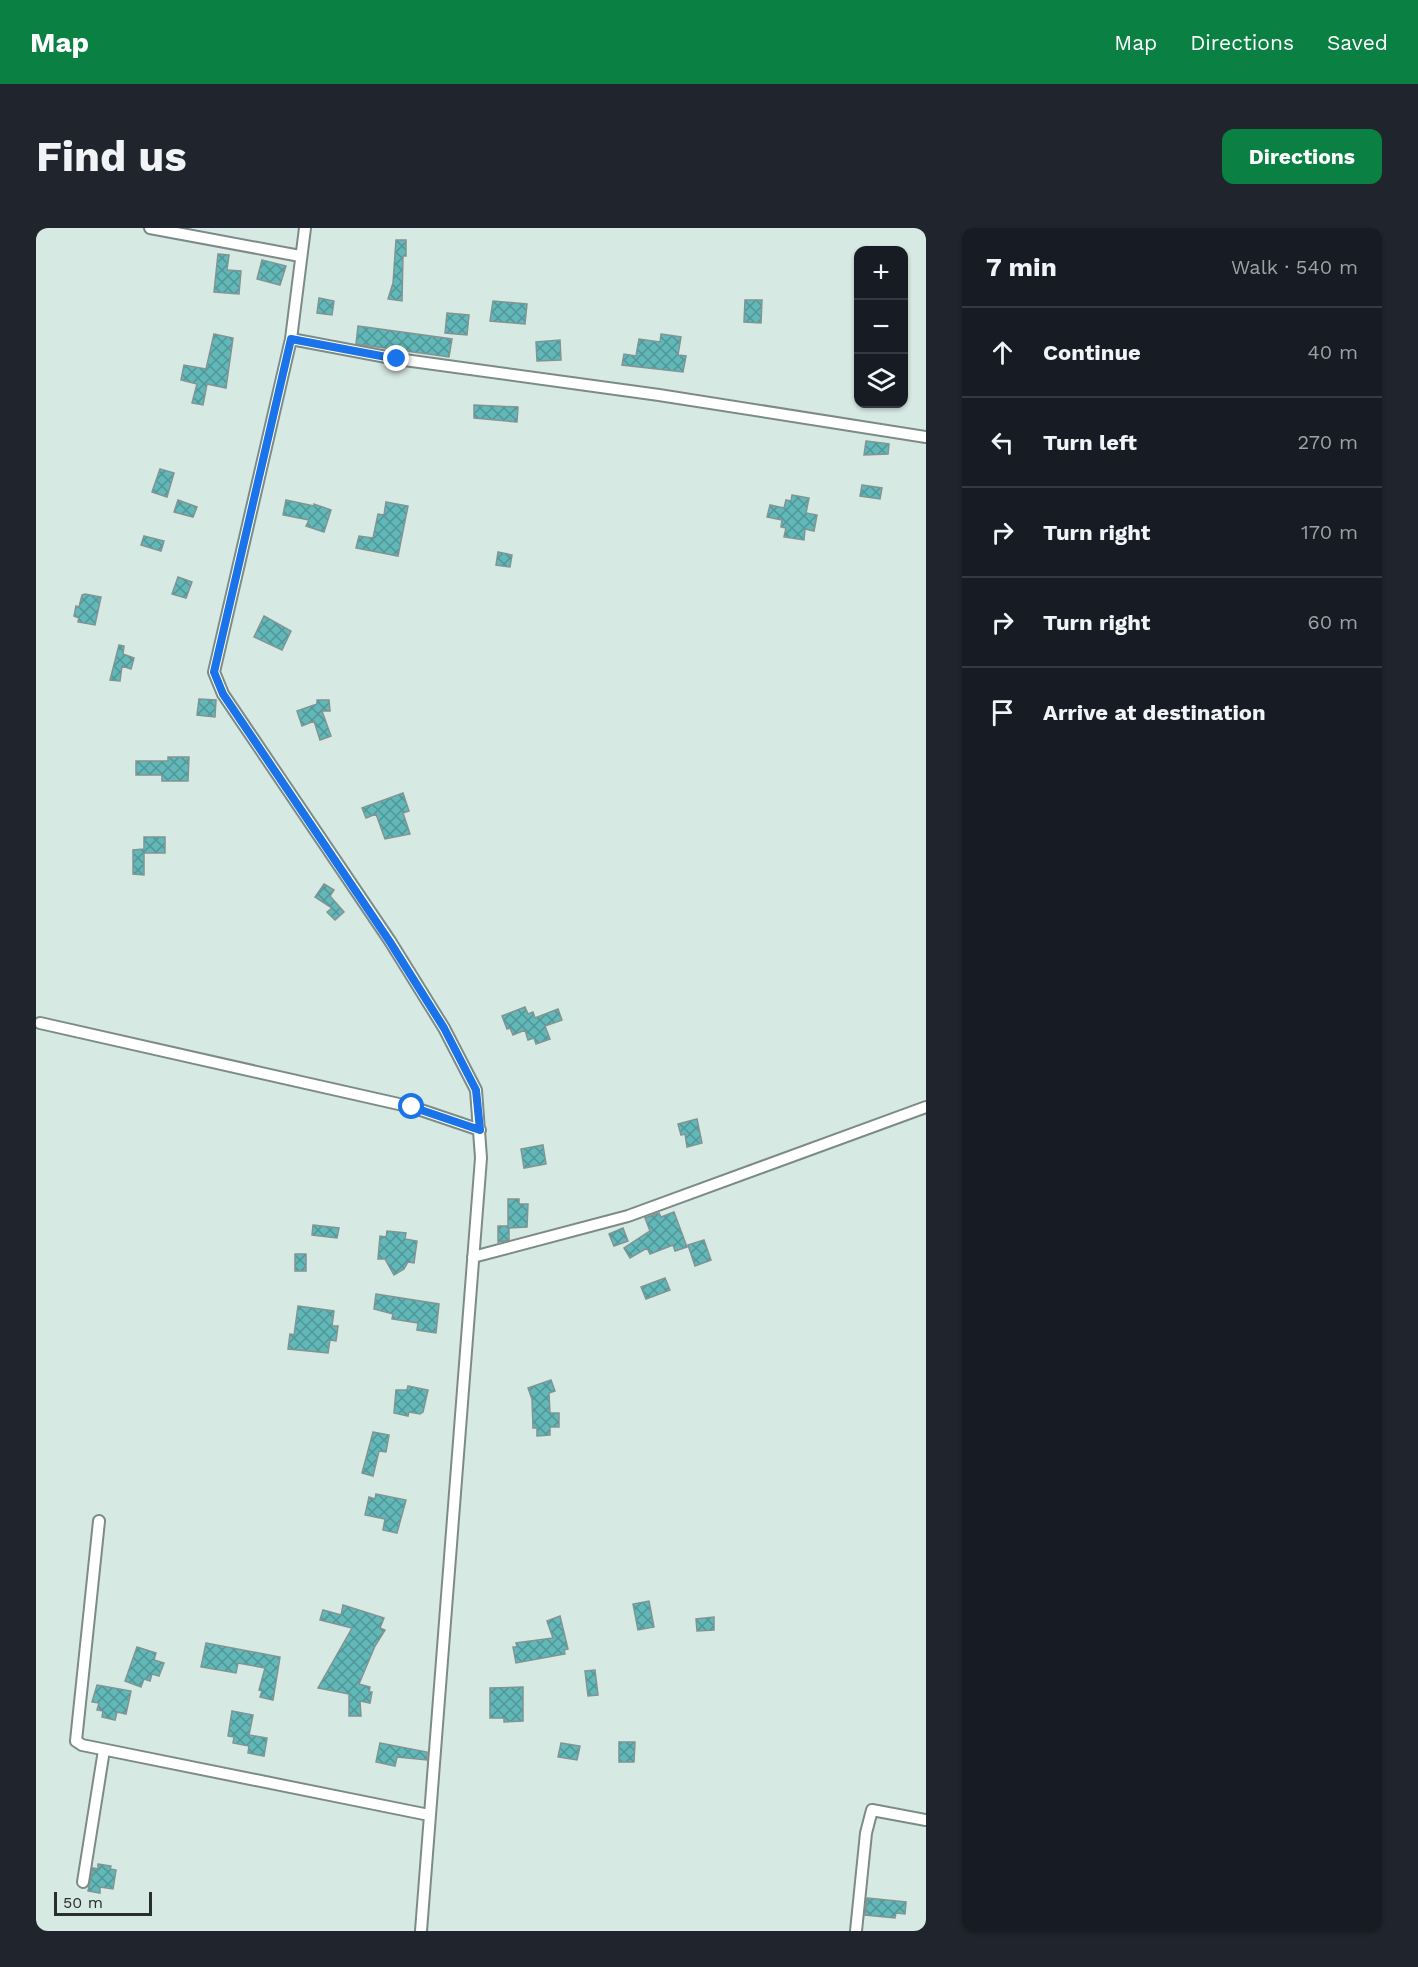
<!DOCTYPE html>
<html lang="en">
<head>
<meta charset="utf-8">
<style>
  :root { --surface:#171b24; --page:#20242c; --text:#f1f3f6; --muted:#9ea1a6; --line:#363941; --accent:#0b8043 }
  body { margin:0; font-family:"Work Sans",sans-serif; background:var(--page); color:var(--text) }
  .controls { position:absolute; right:18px; top:18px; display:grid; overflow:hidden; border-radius:12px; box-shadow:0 2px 4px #0004 }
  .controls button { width:54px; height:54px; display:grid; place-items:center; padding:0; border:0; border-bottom:2px solid var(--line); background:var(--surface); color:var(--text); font:30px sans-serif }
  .scale { position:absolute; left:18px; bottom:15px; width:98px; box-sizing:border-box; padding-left:6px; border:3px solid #282f2d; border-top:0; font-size:16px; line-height:21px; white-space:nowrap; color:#282f2d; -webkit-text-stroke:4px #d7e9e3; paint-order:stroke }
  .stop { position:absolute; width:18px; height:18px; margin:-14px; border:4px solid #1a73e8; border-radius:50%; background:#fff }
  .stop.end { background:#1a73e8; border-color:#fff; box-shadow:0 2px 6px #0008 }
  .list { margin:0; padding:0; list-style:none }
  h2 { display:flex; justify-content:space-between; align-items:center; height:78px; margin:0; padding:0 24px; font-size:26px }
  h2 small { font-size:20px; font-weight:400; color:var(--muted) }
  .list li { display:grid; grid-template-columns:39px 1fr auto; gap:18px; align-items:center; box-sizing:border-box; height:90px; padding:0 24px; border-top:2px solid var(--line) }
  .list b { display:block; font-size:22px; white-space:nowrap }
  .list em { font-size:20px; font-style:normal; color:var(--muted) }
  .icon { flex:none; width:33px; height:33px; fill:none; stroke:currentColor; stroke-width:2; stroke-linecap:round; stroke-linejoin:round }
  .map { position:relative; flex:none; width:890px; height:1703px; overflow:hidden; border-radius:12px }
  header { display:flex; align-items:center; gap:36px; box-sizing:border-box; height:84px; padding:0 30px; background:var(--accent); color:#fff }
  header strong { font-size:28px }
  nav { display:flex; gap:33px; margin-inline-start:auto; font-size:21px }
  .intro { display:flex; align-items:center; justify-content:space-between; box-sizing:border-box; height:144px; padding:0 36px }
  h1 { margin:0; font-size:42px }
  .button { padding:15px 27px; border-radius:12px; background:var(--accent); color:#fff; font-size:21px; font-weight:700 }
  main { display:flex; gap:36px; padding:0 36px }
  aside { flex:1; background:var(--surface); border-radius:12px; box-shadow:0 2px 4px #0004 }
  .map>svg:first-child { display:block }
  .building { fill:url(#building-cross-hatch); stroke:#829393; stroke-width:1.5 }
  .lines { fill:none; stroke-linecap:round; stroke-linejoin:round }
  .minor-casing { stroke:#7c8b87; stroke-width:14 }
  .minor { stroke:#fff; stroke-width:10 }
  .route { stroke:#1a73e8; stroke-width:8 }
</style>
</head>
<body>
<header>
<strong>Map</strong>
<nav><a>Map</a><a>Directions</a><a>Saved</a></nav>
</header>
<div class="intro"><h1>Find us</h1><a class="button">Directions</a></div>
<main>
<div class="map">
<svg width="890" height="1703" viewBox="0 0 890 1703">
  <defs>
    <pattern id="building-cross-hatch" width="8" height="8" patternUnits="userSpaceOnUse" patternTransform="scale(1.5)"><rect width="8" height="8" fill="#62b8b9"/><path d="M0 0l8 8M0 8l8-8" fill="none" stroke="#519697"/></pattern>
  </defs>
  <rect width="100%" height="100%" fill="#d7e9e3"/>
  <!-- building -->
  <path class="building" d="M360,12H370V28H367L366,73L352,71L357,55Z
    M182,26L193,27L191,42L205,43L203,66L178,64Z
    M226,32L250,38L244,57L221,51Z
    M283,70L298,73L296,87L281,85Z
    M709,72H726L725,95L708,94Z
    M457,73L491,76L489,96L454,93Z
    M411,85L433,87L431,107L409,105Z
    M322,98L416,111L413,129L320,116Z
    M178,106L197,110L190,160L171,156L167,177L156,175L161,156L145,152L148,137L170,141Z
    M625,106L645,109L642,127L650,128L647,144L586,137L588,126L600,128L603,111L624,114Z
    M524,112L525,132L501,133L500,114Z
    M438,177L482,179L481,194L438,190Z
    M830,213L853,216L852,226L828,227Z
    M124,241L138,245L131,269L116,264Z
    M826,257L846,260L844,271L824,268Z
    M756,267L773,270L770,285L781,287L778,303L769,301L768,312L748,309L750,300L745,299L746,292L731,289L734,277L748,280L750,272L755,273Z
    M142,272L161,279L157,289L138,284Z
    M250,272L278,278V276L295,282L288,304L270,298L273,292L247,287Z
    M350,274L372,278L362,328L320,320L323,308L337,310L342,286L348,287Z
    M108,308L128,313L125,323L105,317Z
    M462,324L476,327L474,339L460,337Z
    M142,349L156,354L150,370L136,366Z
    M49,366L65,369L59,397L42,394L43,390L38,388L40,378L43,379L46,367Z
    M228,388L255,403L246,422L218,409Z
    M83,417L88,418L87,426L98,430L95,441L86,438L84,453L74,452Z
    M163,471L180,472L179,489L161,487Z
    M281,472H293L294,483H286L295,508L284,512L278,493L266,498L261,483L281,476Z
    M132,529H153L152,553H126V547H100V533H132Z
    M367,565L373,583L367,585L374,606L349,611L340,586L330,590L326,580Z
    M108,609H129V625H108V647L97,646V622L108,621Z
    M288,656L298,662L294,668L308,684L299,692L291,684L296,680L279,669Z
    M489,779L492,786L497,784L499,790L522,781L526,792L509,798L514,811L500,816L498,810L492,812L489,802L477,807L474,800L471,801L466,788Z
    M661,891L666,915L651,919L649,906L645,907L642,896Z
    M507,917L510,936L488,940L485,921Z
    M472,971H483V976H492L491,999L473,1000V1012L462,1014V998H472Z
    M638,984L651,1019L639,1023L637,1017L614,1026L611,1020L594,1030L588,1020L614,1003L609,990L623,985L625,989Z
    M277,997L303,1000L301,1010L276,1007Z
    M587,1000L592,1013L578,1018L573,1006Z
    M351,1003L370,1005L369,1011L381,1013L378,1035L372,1034L368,1041L358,1047L349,1031H342L344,1008L350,1009Z
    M668,1012L675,1032L659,1038L652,1017Z
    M259,1026H270V1043H259Z
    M629,1050L634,1062L610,1071L605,1059Z
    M340,1066L403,1076L400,1105L381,1102L382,1095L356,1091L357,1086L338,1081Z
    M262,1078L298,1083L296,1098H302L300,1113L294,1112L292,1125L252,1121L254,1106L258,1107Z
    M515,1152L519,1163L513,1165L514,1185H523V1199H514V1207L501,1208V1200H497L496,1171L492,1160Z
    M372,1158L392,1162L387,1184L384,1186L373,1184L372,1188L358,1185L360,1162H371Z
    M337,1204L353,1207L350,1224L343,1223L337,1248L326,1245Z
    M340,1266L370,1272L361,1305L347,1302L349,1291L329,1287L333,1269L339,1271Z
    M613,1373L618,1399L602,1402L597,1376Z
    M307,1377L348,1390L344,1400L349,1402L339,1418L323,1456L334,1459L333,1464H336L334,1475L324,1473L325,1488H313V1466L282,1460L316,1400L284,1392L287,1382L305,1387Z
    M524,1388L532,1421L528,1422L529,1426L480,1435L477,1419H481L480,1415L517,1410L511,1393Z
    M678,1389V1402L661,1403L660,1391Z
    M170,1415L244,1429L237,1472L224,1469L226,1463L223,1462L229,1440L202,1435L200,1445L165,1439Z
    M101,1419L120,1425L118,1432L128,1435L123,1448L116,1446L114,1453L108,1451L105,1459L89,1453Z
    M559,1442L562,1467L552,1468L549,1443Z
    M61,1457L95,1463L90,1486L81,1484L79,1492L66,1489L67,1483L61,1482L63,1475L56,1474Z
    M487,1459V1493L468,1494V1490H454V1460Z
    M196,1483L217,1487L213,1507L231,1510L228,1528L212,1525L213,1518L197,1515L198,1509L192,1508Z
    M583,1514H599L598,1534H583Z
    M344,1515L391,1524V1532L361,1529L359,1538L340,1534Z
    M525,1515L544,1518L541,1532L522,1529Z
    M62,1636L75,1638L74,1641L80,1642L77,1661L64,1659V1665L52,1663L57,1640L62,1641Z
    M831,1670L870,1674L869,1686L860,1685L859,1690L829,1687Z"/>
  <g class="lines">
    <defs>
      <path id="minor" d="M114,0L264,28
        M269,0L255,111L178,444L187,466L354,713L408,800L440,862L445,930L385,1703
        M255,111L361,131L623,167L890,209
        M4,795L376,879L444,902
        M437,1029L592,988L890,879
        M63,1293L40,1513L46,1517L393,1587
        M47,1654L68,1522
        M820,1703L830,1605L836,1582L890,1592"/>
    </defs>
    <!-- minor casing -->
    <use href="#minor" class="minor-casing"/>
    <!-- minor -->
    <use href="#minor" class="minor"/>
  </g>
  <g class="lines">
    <!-- route -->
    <path class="route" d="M361,131L255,111L178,444L187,466L354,714L408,800L440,862L444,902L376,879"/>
  </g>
</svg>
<div class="controls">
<button>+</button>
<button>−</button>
<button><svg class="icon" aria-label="layers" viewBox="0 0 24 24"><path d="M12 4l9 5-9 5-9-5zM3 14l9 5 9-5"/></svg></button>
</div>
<div class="scale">50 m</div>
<div class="stop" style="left:376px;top:879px"></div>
<div class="stop end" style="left:361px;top:131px"></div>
</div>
<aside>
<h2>7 min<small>Walk · 540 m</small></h2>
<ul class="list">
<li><svg class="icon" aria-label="ahead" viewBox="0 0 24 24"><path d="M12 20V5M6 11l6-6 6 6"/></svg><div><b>Continue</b></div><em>40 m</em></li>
<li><svg class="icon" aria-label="left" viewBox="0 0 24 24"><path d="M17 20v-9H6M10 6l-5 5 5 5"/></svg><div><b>Turn left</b></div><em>270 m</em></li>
<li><svg class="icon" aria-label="right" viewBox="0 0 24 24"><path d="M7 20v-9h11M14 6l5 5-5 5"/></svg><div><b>Turn right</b></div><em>170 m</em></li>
<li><svg class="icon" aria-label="right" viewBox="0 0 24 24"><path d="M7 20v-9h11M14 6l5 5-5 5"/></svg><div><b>Turn right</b></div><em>60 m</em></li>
<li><svg class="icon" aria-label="arrive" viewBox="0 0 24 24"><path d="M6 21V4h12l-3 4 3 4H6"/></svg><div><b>Arrive at destination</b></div></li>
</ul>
</aside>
</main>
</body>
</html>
